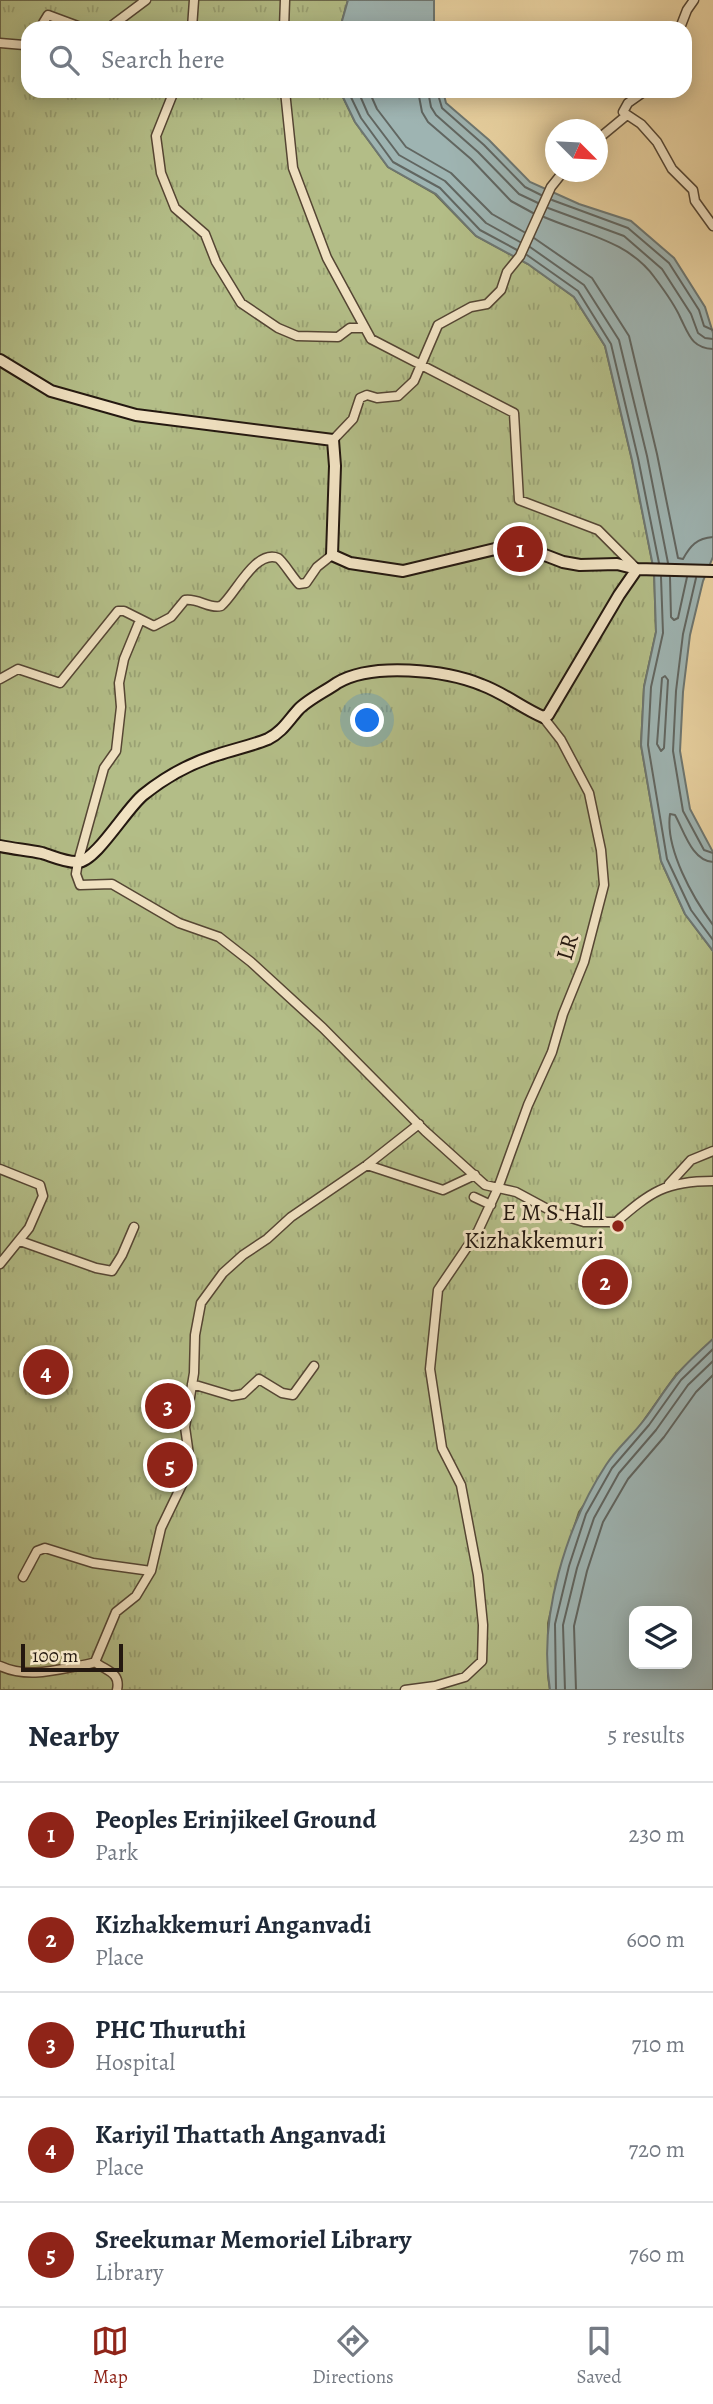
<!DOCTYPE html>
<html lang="en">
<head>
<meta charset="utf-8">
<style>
  :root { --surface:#fff; --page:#f2f2f3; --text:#1f2937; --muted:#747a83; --line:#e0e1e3; --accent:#8f2418 }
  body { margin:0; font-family:Alegreya,serif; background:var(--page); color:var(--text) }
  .controls { position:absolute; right:21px; bottom:21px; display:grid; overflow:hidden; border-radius:14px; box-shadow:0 4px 18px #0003 }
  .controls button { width:63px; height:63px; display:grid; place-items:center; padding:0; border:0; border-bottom:2px solid var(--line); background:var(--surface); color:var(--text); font:35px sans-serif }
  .compass { position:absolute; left:545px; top:119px; width:63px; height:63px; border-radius:50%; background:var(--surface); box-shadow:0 4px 18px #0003; rotate:114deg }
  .scale { position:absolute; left:21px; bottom:18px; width:102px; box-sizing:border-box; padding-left:7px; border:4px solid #241810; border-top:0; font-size:19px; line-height:24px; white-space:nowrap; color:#241810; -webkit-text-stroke:5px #f1e2c2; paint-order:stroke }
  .you { position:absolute; left:368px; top:721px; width:24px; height:24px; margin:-18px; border:5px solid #fff; border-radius:50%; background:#1a73e8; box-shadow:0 0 0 10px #1a73e833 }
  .badge { display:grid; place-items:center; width:46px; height:46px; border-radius:50%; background:var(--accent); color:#fff; font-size:23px; font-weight:700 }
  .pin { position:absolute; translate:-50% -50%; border:4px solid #fff; box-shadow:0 2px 7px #0006 }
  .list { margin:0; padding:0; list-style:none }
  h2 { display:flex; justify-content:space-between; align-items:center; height:91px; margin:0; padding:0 28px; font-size:30px }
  h2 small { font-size:23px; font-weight:400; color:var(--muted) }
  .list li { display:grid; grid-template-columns:46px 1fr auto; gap:21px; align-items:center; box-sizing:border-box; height:105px; padding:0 28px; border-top:2px solid var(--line) }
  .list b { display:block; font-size:26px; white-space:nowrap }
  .list p { margin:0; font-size:23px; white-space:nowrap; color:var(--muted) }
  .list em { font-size:23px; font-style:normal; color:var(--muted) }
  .icon { flex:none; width:38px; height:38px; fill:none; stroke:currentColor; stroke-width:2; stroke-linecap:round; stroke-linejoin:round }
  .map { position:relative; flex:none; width:713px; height:1690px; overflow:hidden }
  .search { position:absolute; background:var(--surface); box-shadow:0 4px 18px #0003; left:21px; right:21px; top:21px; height:77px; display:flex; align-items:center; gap:18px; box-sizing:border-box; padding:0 24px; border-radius:21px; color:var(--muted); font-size:26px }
  .sheet { height:616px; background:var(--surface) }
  nav { display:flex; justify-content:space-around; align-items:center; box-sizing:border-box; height:98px; border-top:2px solid var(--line); background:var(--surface); font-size:19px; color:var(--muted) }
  nav a { display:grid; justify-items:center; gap:4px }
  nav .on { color:var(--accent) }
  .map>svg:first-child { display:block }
  .grass { fill:url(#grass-tufts); stroke:#6c6a4c; stroke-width:2 }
  .water { fill:#9eb4b2; stroke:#6d7671; stroke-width:2; fill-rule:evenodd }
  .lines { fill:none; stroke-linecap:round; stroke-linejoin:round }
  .shore { stroke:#616661; stroke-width:2 }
  .street-casing { stroke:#554634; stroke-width:11 }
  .secondary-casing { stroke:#241810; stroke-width:14 }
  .street { stroke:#f1e2c2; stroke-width:8 }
  .secondary { stroke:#f1e2c2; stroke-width:10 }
  .poi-dot { fill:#8f2418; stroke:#f1e2c2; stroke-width:2.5 }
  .labels { text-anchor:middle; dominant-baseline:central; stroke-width:6; stroke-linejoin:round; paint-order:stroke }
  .street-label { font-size:24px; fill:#241810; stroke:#f1e2c2 }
  .poi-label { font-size:24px; fill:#241810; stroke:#f1e2c2; text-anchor:end }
</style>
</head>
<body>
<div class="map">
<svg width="713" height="1690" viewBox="0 0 713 1690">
  <defs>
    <pattern id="grass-tufts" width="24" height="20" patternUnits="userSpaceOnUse" patternTransform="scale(1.75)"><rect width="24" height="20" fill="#b3bd87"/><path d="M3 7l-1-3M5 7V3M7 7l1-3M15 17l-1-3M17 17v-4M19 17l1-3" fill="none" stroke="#9aa274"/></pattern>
  </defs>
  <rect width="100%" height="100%" fill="#e9d2a1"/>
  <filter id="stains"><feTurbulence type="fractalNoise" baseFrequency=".00286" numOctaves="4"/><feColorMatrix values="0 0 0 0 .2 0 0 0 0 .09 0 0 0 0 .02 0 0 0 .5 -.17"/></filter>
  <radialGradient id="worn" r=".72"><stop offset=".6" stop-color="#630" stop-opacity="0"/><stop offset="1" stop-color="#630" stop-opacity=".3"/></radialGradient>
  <!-- grass -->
  <path class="grass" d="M0,0H348L340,28H28V91H340L355,122L388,167L435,194L476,236L528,264L574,297L605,346L632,460L654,571L656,632L644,687L641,745L661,861L685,914L713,951V1339L676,1375L579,1512L562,1564L548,1623V1676L550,1690H0Z"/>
  <!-- water -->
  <path class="water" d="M348,0H434V28H340Z
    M340,91H443L446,103L489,140L530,182L579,204L631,221L674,258L705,307L713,333V557L703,581L690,635L683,692L680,751L690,809L713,852V951L685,914L661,861L641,745L644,687L656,632L654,571L632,460L605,346L574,297L528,264L476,236L436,194L388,167L355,122Z
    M713,1339V1690H550C538,1618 566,1526 606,1465C616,1449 632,1436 644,1420C655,1406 664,1390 675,1377C686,1363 700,1351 713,1339ZM634,1611H687V1664H634Z"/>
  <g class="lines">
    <!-- shore -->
    <path class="shore" d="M348,91L361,118L393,162L440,188L480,230L517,250
      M358,91L368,114L399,155L445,181L486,223L520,242
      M369,91L377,109L406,147L451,173L492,214L524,232
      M418,91L422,112L428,122L471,159L511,201L533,213
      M428,91L431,107L436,115L478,152L519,194L538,203
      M437,91L442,108L484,145L525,187L541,195
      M552,200L628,228L669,263L699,310L704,326L713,330
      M548,208L624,236L662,269L691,314L698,333L705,338L713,339
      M544,217C583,234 629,241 655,278C664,290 675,305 681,319C689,335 692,348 713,349
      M534,238L592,278L629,336L657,454L678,558L683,559C690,546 697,538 713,537
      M530,247L584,285L619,340L647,456L668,563
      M527,255L578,291L611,344L638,458L659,563
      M661,577L663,633L651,687L648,745L667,859L691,910L713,940
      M670,577L671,617L674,620L678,618L687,577
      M696,578L683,634L676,691L673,751L683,811L704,850L713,853
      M665,676L668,680L664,748L661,751L657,744L662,678Z
      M713,862C692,861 684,831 675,815L670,814C665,849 693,898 713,925
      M556,1690L555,1624L569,1566L586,1514L612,1468L649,1425L681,1380L713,1349
      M565,1690L563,1625L577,1568L594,1518L619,1473L656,1430L688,1385L713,1361
      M576,1690L574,1626L587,1571L603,1522L628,1479L664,1437L696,1392L713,1375"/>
    <defs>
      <path id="street" d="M40,28L48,15L83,28
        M101,28L110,27L146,0
        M192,28L194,0
        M284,28L285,0
        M680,28L687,10L694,0
        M0,43L24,45L28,42
        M174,91L156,136L161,173L175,208L205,234L216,262L241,303L278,328L297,336L338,337L350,328H365
        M285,91L293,168L327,258L371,339L514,413L519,500L598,530L637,569
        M645,91L628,103L623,112L641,124L657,142L672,169L693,190L695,201L713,226
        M598,139L627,115
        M333,440L353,419L360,398L367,395L377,398L398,396L414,381L438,325L471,307L487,304L501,290L507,272L520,256L551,187L563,172
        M140,620L124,659L119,683L121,707L116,751L104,768L78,862L76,874L80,885L112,884L179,923L219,937L251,962L323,1028L425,1131L485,1185L516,1192L555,1213L584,1222H616C651,1192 665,1181 713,1181
        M0,679L18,669L60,683L118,611H124L154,626L171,617L185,600C198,598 209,609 221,606C235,595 255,549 278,558C283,561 293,578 299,584L306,583L317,567L332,555
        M367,1165L443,1190L475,1175
        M0,1169L40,1185L43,1196L29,1228L0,1264
        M669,1184L691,1160L713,1151
        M474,1197L491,1205
        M20,1241L96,1268L112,1271L122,1255L134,1227
        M192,1384L232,1396L243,1394L259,1379L282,1393L293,1395L314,1366
        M23,1577L37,1551L45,1548L93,1563L151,1571
        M95,1662C106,1671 121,1672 117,1690
        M0,1666C24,1677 48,1672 73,1667C81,1665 88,1665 95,1662L116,1612L136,1596L151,1571L161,1528L189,1470L190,1462L185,1427L194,1373L195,1335L201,1303L223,1273L243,1255L267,1239L291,1217L367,1165L419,1124
        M405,1690L435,1686L465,1677L482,1661L483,1625L478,1575L461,1485L442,1448L430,1369L438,1290L478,1231L498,1188L528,1105L552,1052L563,1014L584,962L604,885L601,850L589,793L561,740L543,717"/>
      <path id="secondary" d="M0,360L51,391L136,415L333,440L335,466L332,555L350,563L403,571L516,544L563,562L580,565L617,564L637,569L713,571
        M0,846C14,849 28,850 42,853C52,856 67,863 78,862C96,861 126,809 143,795C164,778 191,763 217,755C234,749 251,746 268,739C282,732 288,721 298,710C307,700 326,691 337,683C372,662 446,670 482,685C504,693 522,708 543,717L548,715L619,595L637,569"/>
    </defs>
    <!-- street casing -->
    <use href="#street" class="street-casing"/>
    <!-- secondary casing -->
    <use href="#secondary" class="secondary-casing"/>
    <!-- street -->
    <use href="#street" class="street"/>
    <!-- secondary -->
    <use href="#secondary" class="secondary"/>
  </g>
  <!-- markers -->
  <circle class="poi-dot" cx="618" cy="1226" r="7"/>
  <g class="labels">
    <!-- street labels -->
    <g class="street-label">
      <text transform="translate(567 947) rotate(-74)">LR</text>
    </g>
    <!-- poi labels -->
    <g class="poi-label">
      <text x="604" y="1212">E M S Hall<tspan x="604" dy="28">Kizhakkemuri</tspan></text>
    </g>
  </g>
  <rect width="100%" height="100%" filter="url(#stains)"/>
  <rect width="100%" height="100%" fill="url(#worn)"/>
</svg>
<div class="controls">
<button><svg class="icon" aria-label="layers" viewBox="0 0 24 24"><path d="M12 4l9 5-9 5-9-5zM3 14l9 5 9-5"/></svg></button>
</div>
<svg class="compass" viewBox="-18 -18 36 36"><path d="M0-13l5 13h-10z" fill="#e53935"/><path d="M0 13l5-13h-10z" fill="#747a83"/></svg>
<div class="scale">100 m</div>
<div class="you"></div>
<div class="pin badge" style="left:520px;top:549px">1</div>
<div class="pin badge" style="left:605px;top:1282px">2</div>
<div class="pin badge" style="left:168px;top:1406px">3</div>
<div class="pin badge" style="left:46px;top:1372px">4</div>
<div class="pin badge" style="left:170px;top:1465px">5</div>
<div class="search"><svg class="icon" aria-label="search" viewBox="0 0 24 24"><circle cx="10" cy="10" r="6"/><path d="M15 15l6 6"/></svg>Search here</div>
</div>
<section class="sheet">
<h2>Nearby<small>5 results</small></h2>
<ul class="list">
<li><span class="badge">1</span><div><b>Peoples Erinjikeel Ground</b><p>Park</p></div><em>230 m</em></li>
<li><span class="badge">2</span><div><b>Kizhakkemuri Anganvadi</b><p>Place</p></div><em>600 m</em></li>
<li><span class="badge">3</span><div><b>PHC Thuruthi</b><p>Hospital</p></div><em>710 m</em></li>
<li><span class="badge">4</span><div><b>Kariyil Thattath Anganvadi</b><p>Place</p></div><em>720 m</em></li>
<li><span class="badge">5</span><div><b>Sreekumar Memoriel Library</b><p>Library</p></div><em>760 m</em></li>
</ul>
</section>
<nav>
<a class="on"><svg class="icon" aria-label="map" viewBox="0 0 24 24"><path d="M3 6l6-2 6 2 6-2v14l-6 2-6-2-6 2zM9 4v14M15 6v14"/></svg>Map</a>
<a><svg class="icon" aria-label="directions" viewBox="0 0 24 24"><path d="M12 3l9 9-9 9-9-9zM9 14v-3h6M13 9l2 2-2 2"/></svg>Directions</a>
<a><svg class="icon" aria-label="saved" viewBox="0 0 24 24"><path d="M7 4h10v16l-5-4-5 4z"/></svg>Saved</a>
</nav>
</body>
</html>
